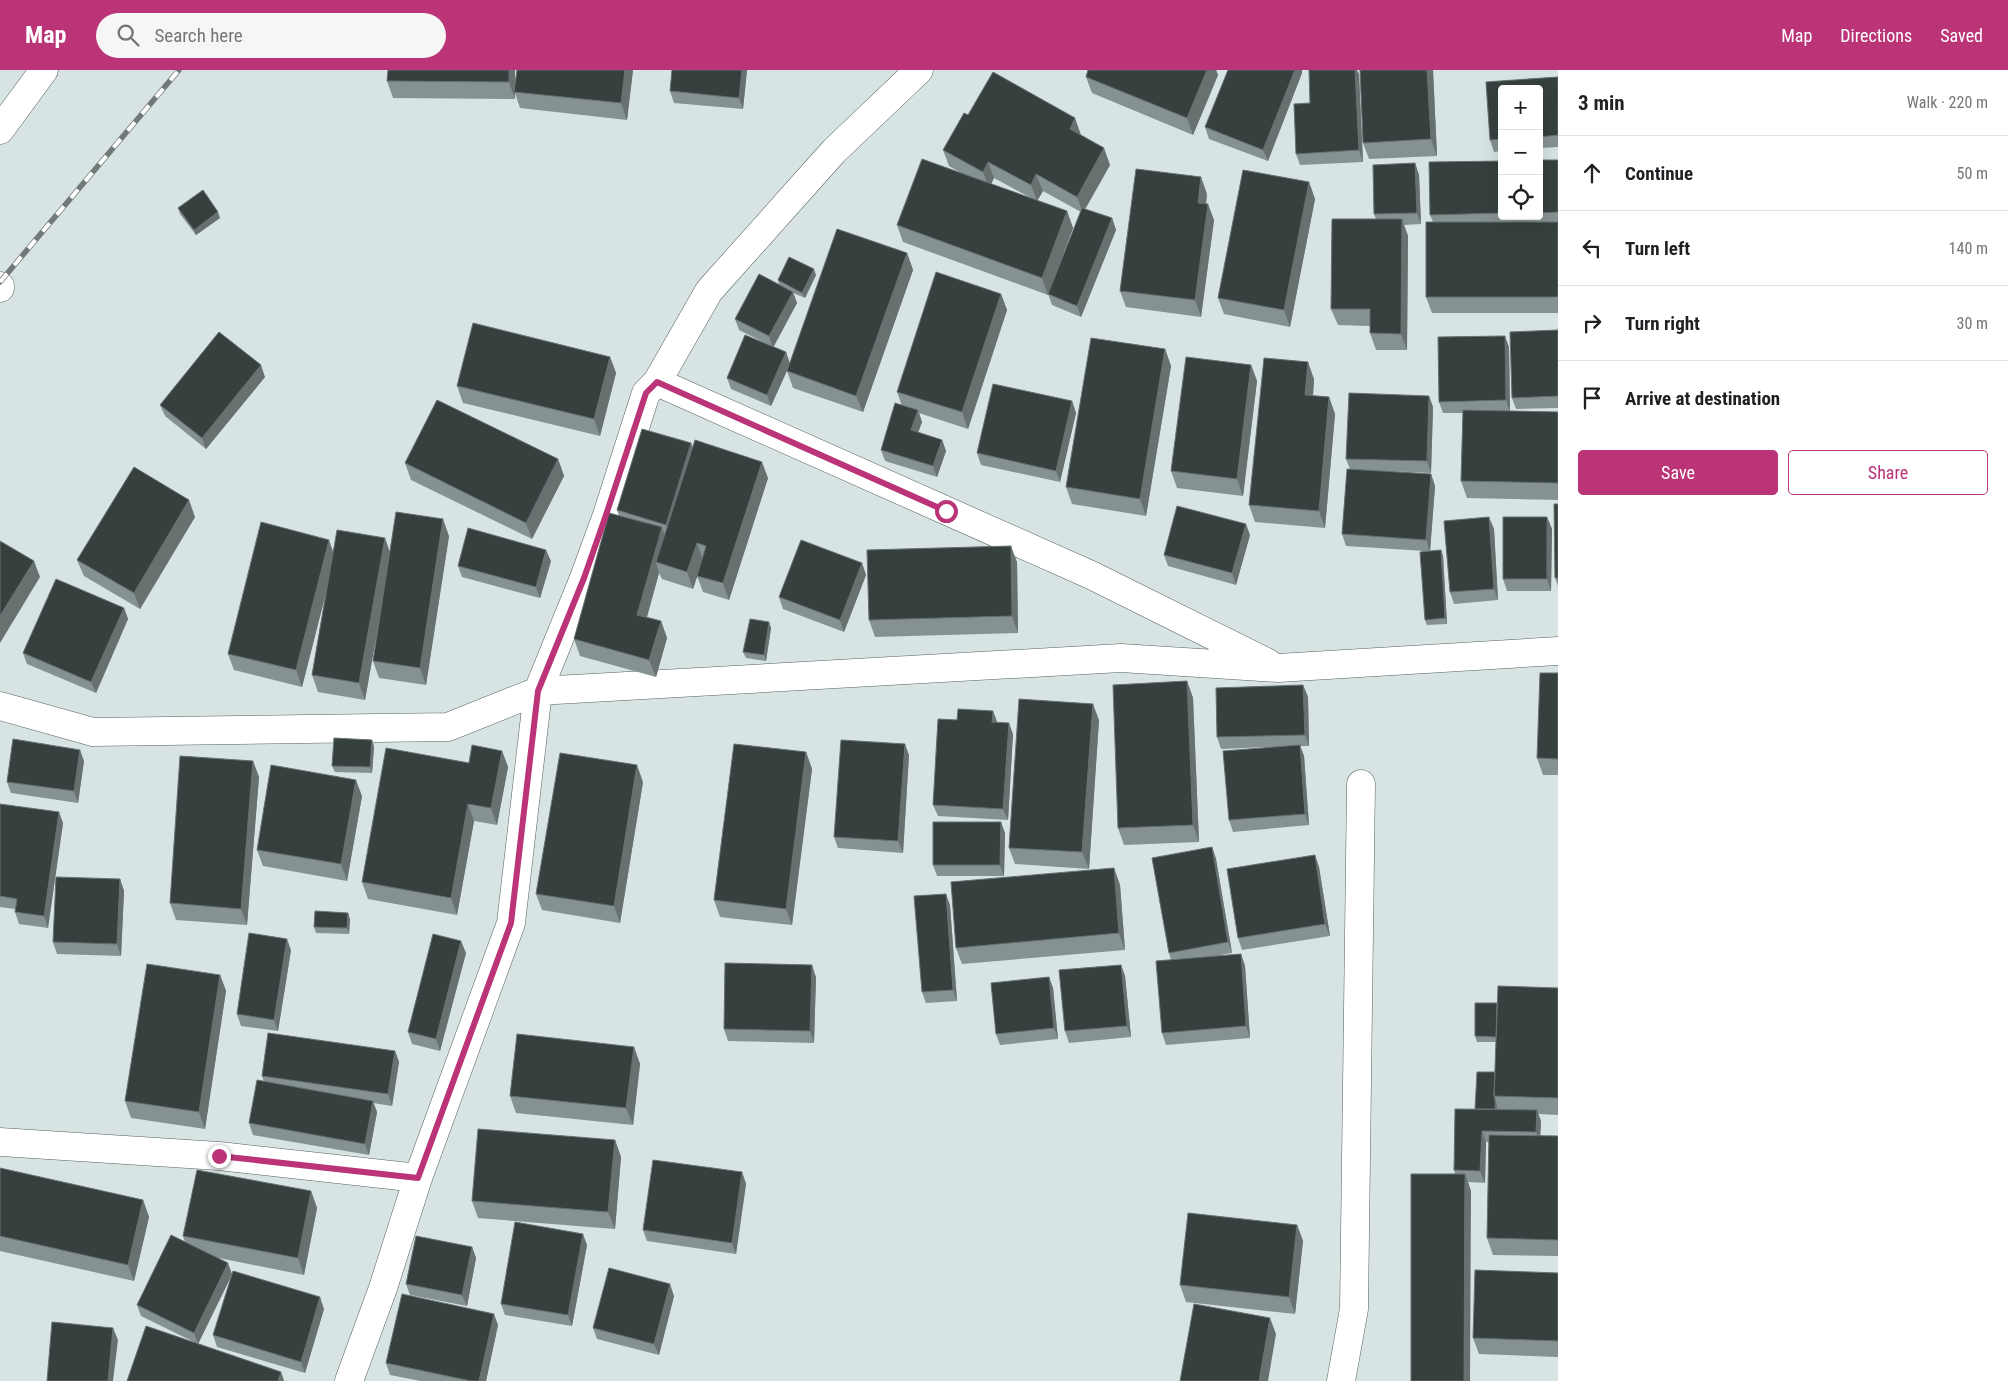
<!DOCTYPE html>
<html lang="en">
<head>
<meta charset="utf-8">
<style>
  :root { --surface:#fff; --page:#f6f6f6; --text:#202124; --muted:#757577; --line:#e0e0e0; --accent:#ba3477 }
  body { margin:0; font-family:"Roboto Condensed",sans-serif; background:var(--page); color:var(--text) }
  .controls { position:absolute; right:15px; top:15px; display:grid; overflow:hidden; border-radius:5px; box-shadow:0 5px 20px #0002 }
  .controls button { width:45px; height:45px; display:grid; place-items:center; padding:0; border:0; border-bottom:1px solid var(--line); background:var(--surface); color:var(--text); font:25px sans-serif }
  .stop { position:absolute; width:15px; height:15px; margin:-11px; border:4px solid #ba3477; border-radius:50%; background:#fff }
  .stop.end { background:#ba3477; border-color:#fff; box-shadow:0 1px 5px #0008 }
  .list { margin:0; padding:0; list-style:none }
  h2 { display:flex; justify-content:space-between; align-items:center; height:65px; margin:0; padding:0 20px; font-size:21px }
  h2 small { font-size:16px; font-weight:400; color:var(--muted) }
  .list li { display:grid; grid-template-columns:32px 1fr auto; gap:15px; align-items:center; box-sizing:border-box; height:75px; padding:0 20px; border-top:1px solid var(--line) }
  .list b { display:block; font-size:19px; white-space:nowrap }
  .list em { font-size:16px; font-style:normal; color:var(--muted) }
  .actions { display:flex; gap:10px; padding:15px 20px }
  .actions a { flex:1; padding:11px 0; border:1px solid var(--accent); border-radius:5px; text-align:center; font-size:18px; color:var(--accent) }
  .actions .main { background:var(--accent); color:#fff }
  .icon { flex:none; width:28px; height:28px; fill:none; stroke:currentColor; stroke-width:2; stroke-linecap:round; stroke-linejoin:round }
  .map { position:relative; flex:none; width:1558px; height:1311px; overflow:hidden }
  header { display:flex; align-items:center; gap:30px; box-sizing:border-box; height:70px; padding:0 25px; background:var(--accent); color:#fff }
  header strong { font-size:24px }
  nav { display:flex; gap:28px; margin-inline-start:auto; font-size:18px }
  .search { width:350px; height:45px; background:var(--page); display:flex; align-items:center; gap:12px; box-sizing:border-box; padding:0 18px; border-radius:28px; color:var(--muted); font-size:19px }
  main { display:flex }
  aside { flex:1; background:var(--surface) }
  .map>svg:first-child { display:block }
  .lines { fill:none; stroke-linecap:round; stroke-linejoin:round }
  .minor-casing { stroke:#566260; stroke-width:29 }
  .minor { stroke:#fff; stroke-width:28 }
  .rail-casing { stroke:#717a79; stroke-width:5.5 }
  .rail { stroke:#fff; stroke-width:4; stroke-dasharray:11; stroke-linecap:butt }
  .wall { fill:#869291; fill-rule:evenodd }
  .shaded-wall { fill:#667170 }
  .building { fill:#35403f; stroke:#667170 }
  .route { stroke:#ba3477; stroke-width:6 }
</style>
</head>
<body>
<header>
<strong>Map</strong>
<div class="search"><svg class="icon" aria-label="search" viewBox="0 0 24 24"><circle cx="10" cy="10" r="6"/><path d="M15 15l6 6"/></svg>Search here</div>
<nav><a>Map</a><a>Directions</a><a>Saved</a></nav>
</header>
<main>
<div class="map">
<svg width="1558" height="1311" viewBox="0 0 1558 1311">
  <rect width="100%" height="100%" fill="#d7e4e3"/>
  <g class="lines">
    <defs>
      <path id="minor" d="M0,60L44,0
        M0,216V218
        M657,312L1091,505L1268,593
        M0,636L93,662L448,657L538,621L1121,588L1278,598L1558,581
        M0,1072L219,1086L418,1108
        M349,1311L383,1218L418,1108L511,853L538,621L584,508L607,445L646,323L657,312L709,221L834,81L919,0
        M1341,1311L1354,1239L1361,714"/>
    </defs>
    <!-- minor casing -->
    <use href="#minor" class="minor-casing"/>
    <!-- minor -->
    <use href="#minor" class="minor"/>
    <defs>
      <path id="rail" d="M0,212L179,0"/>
    </defs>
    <!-- rail casing -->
    <use href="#rail" class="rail-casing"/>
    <!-- rail -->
    <use href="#rail" class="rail"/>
  </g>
  <!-- wall -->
  <path class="wall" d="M388,0H515V15L517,0H633L627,50L520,38L515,23V29L393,28L387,11Z
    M747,0L743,39L674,33L670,21Z
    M1088,0H1216L1218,5L1193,65L1092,23L1086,7Z
    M1433,0L1437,86L1369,89L1363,73Z
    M1302,3L1268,91L1209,69L1205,57Z
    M1359,4L1363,92L1300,95L1296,84L1310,33Z
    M1558,7V77L1539,78V19H1502V81L1494,82L1490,70L1486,12Z
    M968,45L1081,65L1110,95L1085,139L1112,148L1116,160L1081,247L1052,235L1048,224V225L903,172L897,155L961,103L949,96L943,80ZM994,108L1031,128L991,114ZM1043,121L1081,142L1050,218L1073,158L1067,141L1037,131Z
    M1539,90H1558V243H1432L1426,227L1433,152L1430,145L1502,91V146H1539Z
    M1415,93L1419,105L1421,154L1404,155L1408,166L1407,280H1376L1370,263V256L1338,255L1331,239L1376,149L1374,144Z
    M1309,112L1315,129L1290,257L1224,244L1218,228Z
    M1207,124L1206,134L1214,150L1201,247L1126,237L1120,221Z
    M178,138L220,148L196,165L180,144Z
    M907,183L913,200L863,342L793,318L787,301L790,294L771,336L731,319L727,308L769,275L739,260L735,249L779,215L778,210L816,205L805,228L793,223L797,233L773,277L786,282L790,294Z
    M1001,224L1007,240L968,359L919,343L922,352L918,362L942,370L946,381L937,407L885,391L881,380L902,336L897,322Z
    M1558,260V338L1516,339L1512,328Z
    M1509,277L1510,341L1558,342V430L1467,428L1461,411L1463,343H1443L1439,332Z
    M1165,279L1171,296L1146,446L1072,434L1066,417Z
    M610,287L616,303L600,366L463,333L457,316Z
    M1251,295L1257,311L1243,426L1177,418L1171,401Z
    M265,307L206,379L165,346L160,335Z
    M1314,309L1313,326L1329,327L1335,344L1325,458L1255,452L1249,435Z
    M1429,326L1433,337L1431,403L1386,401L1431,404L1435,416L1430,481L1441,480L1443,486L1447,554L1427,555L1425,550V481L1346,476L1342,464L1350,399L1346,389Z
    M1072,331L1076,343L1060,412L981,395L977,383Z
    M691,373L693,378L768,408L729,530L703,522L697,506L693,519L662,509L659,503L647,547L661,551L667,568L656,607L580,586L574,569L619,446L617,440Z
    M558,389L564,406L532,469L411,410L405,393Z
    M1558,434V516L1555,508Z
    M195,447L140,539L84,506L77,490Z
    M1547,447L1552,459L1551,521H1507L1503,509Z
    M1494,459L1498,530L1454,534L1450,522Z
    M1250,465L1236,515L1168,496L1164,485Z
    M449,466L426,615L379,608L373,591L381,537L365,630L318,622L312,605L325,527L302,617L234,600L228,584L333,480L390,482Z
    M551,491L540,528L462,507L458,496Z
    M1017,492L1018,563L875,567L869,550Z
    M862,493L866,505L844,562L783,539L779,527Z
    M124,538L128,549L96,623L27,594L23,583Z
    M769,552L771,558L766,591L746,588L743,582Z
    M1558,603V705H1543L1537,688Z
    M1187,611L1193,628L1199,772L1124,775L1118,758Z
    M1303,615L1308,627L1309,676H1300L1304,686L1309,755L1233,762L1229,750L1266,677L1221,679L1217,667Z
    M993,641L997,652L1013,664L1008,750L938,746L933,735L957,650Z
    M1099,650L1089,799L1015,794L1009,778Z
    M374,676L372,703L335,702L332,696Z
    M502,681L508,697L497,755L474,751L457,845L368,829L362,812L469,693Z
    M806,682L812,699L792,855L720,847L714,830Z
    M909,685L903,783L838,778L834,767Z
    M84,691L78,733L11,723L7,712Z
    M253,691L259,707L247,855L176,850L170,833Z
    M643,712L620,853L542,840L536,824Z
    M362,726L347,811L263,796L257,780Z
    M0,734L63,753L48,858L19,854L15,842V839L0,837Z
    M1005,763L1004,806H937L933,795Z
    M1212,777L1216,789L1232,883L1215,886L1241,884L1245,896L1250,968L1166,975L1162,963L1171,890L1169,883Z
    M1315,785L1319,797L1330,866L1242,880L1238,868Z
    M1114,798L1120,815L1125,880L962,894L956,878Z
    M120,809L124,821L121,886L57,884L53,872Z
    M950,835L957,931L926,933L922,922Z
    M350,849L349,864L316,863L314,857Z
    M291,880L278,961L241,956L237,944Z
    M466,883L440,981L412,974L408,962Z
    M1121,895L1125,906L1131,967L1069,973L1065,961Z
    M220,905L226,921L205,1059L131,1048L125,1031Z
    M816,907L814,973L728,971L724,959Z
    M1049,907L1053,918L1058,969L1000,975L996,964Z
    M1558,918V1045L1538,1044L1541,1051L1540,1066H1558V1186L1493,1185L1487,1168L1489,1072H1486L1485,1113L1468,1112L1471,1121L1455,1104L1454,1100L1475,1039L1495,1002L1496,972H1477L1475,966L1498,935Z
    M634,977L640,994L633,1055L516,1043L510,1026Z
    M395,981L399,992L392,1036L373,1033L377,1042L369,1085L253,1065L249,1053L264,1012L262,1006Z
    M615,1070L621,1087L615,1159L478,1148L472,1131Z
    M0,1098L143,1130L149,1147L134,1211L0,1181Z
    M742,1102L746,1114L736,1184L647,1171L643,1160Z
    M311,1121L317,1138L304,1205L219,1188L232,1204L324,1239L305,1303L217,1277L213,1265L232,1205L198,1274L281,1302L284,1311H127L194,1272L141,1246L137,1235L185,1172L183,1166Z
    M1297,1155L1303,1171L1295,1244L1186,1232L1180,1215Z
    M587,1175L572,1256L505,1245L501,1234Z
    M472,1177L476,1188L467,1236L410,1225L406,1214Z
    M1558,1203V1287L1479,1284L1473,1268Z
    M674,1226L659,1285L597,1269L593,1258Z
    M498,1255L486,1311H421L390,1305L386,1293Z"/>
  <!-- shaded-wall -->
  <path class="shaded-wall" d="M509,0H515V29L509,12Z
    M625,0H633L627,50L621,33Z
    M742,0H747L743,39L739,28Z
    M1207,0H1216L1218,5L1193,65L1187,48Z
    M1295,0H1302V3L1268,91L1263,80Z
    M1355,0H1357L1359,4L1363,92L1359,80Z
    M1427,0H1433L1437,86L1431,69Z
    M1075,48L1081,65L1076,75L1070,59Z
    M1104,78L1110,95L1083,143L1077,127Z
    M988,92L994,108L989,118L983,102Z
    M1415,93L1419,105L1421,154L1417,143Z
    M1036,104L1043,121L1037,131L1031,115Z
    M1201,107L1207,124L1204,149L1198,133Z
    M1309,112L1315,129L1290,257L1284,240Z
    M1208,134L1214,150L1201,247L1195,230Z
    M1067,141L1073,158L1048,225L1042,208Z
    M218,142L220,148L196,165L194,160Z
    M1112,148L1116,160L1081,247L1077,236Z
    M1402,149L1408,166L1407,280L1401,264Z
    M907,183L913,200L863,342L856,326Z
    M814,199L816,205L805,228L802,223Z
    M793,222L797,233L773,278L769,266Z
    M1001,224L1007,240L968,359L962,342Z
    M1505,266L1509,277L1510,342L1506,330Z
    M1165,279L1171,296L1146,446L1140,429Z
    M786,282L790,294L771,336L767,325Z
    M610,287L616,303L600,366L594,349Z
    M1308,292L1314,309L1312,342L1305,325Z
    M261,295L265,307L206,379L202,368Z
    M1251,295L1257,311L1243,426L1237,409Z
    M1429,326L1433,337L1431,403L1427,391Z
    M1329,327L1335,344L1325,458L1319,441Z
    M1072,331L1076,343L1060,412L1056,401Z
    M918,340L922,352L915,371L911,360Z
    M942,370L946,381L937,407L933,396Z
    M691,373L695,385L670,467L666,455Z
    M558,389L564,406L532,469L526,453Z
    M762,392L768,408L729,530L723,513Z
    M1431,404L1435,416L1430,482L1426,470Z
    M189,430L195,447L140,539L134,523Z
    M1489,447L1494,459L1498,530L1494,519Z
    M1547,447L1552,459L1551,521L1547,509Z
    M443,449L449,466L426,615L420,598Z
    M1246,454L1250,465L1236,515L1232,503Z
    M662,457L668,474L656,492L659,503L643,561L637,545Z
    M385,468L391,485L365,630L359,613Z
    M329,470L335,487L302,617L296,600Z
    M697,473L703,490L693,519L687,502Z
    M1011,476L1017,492L1018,563L1012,546Z
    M546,480L551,491L540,528L536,517Z
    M1441,480L1443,486L1447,554L1445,548Z
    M34,491L40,507L0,573V546Z
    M862,493L866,505L844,562L840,550Z
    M124,538L128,549L96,623L91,612Z
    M661,551L667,568L656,607L649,590Z
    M769,552L771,558L766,591L764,585Z
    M1187,611L1193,628L1199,772L1193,755Z
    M1303,615L1308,627L1309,676L1305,665Z
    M1093,634L1099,650L1089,799L1082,782Z
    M993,641L997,652H992Z
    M1009,653L1013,664L1008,750L1003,739Z
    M372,670L374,676L372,703L370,697Z
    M905,674L909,685L903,783L898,771Z
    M1300,675L1304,686L1309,755L1305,744Z
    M80,680L84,691L78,733L74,721Z
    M502,681L508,697L497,755L491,738Z
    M806,682L812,699L792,855L786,839Z
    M253,691L259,707L247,855L241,839Z
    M637,695L643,712L620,853L614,836Z
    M356,710L362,726L347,811L341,794Z
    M468,734L474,751L457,845L451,828Z
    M59,742L63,753L48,858L44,846Z
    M1001,752L1005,763L1004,806L1000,795Z
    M1212,777L1216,789L1232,883L1228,872Z
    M1315,785L1319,797L1330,866L1325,854Z
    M1114,798L1120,815L1125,880L1119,863Z
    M120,809L124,821L121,886L117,874Z
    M946,824L950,835L957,931L953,920Z
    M348,843L350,849L349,864L347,858Z
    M287,869L291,880L278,961L274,950Z
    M461,871L466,883L440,981L436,969Z
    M1241,884L1245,896L1250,968L1246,956Z
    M812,895L816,907L814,973L810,961Z
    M1121,895L1125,906L1131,967L1127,956Z
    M220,905L226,921L205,1059L199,1042Z
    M1049,907L1053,918L1058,969L1054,958Z
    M634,977L640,994L633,1055L626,1038Z
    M395,981L399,992L392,1036L388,1024Z
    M1495,1029L1497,1035V1046L1495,1040Z
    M373,1031L377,1042L369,1085L365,1074Z
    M1537,1040L1541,1051L1540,1073L1536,1062Z
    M1482,1061L1486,1072L1485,1113L1480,1101Z
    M615,1070L621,1087L615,1159L608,1142Z
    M742,1102L746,1114L736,1184L732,1173Z
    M1465,1104L1471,1121L1470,1311H1464Z
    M311,1121L317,1138L304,1205L298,1188Z
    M143,1130L149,1147L134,1211L128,1195Z
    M1297,1155L1303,1171L1295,1244L1289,1227Z
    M583,1164L587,1175L572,1256L568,1245Z
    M472,1177L476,1188L467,1236L462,1225Z
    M228,1193L232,1204L198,1274L194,1263Z
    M670,1214L674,1226L659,1285L654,1274Z
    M320,1227L324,1239L305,1303L301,1292Z
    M494,1244L498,1255L486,1311H479Z
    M1270,1248L1276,1264L1268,1311H1259Z
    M113,1258L118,1270L113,1311H108Z
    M281,1302L284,1311H278Z"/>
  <!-- building -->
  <path class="building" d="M388,0H509V12L387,11Z
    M517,0H625L621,33L514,22Z
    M672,0H742L739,28L670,21Z
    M1088,0H1207L1187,48L1086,7Z
    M1228,0H1295L1263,80L1205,57Z
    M1309,0H1355L1359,80L1296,84L1294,34L1310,33Z
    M1360,0H1427L1431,69L1363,73Z
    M993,2L1075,48L1070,59L1104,78L1077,127L1036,104L1031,115L988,92L983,102L943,80L964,43L968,45Z
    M1558,7V65L1539,67V19H1502V69L1490,70L1486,12Z
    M922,89L1067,141L1042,208L897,155Z
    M1539,90H1558V142L1539,143Z
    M1502,91V143L1430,145L1429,92Z
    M1415,93L1417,143L1374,144L1373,95Z
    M1136,99L1201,107L1198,133L1208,134L1195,230L1120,221Z
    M1243,100L1309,112L1284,240L1218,228Z
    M203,120L218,142L194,160L178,138Z
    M1082,138L1112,148L1077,236L1048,224Z
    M1332,149H1402L1401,264L1370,263V239H1331Z
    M1426,152H1558V227H1426Z
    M837,159L907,183L856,326L787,301Z
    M789,187L814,199L802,223L778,210Z
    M936,202L1001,224L962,342L897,322Z
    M759,204L793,222L769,266L735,249Z
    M473,253L610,287L594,349L457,316Z
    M1558,260V326L1512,328L1510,262Z
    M219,262L261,295L202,368L160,335Z
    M745,265L786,282L767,325L727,308Z
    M1505,266L1506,330L1439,332L1438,267Z
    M1091,268L1165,279L1140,429L1066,417Z
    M1186,287L1251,295L1237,409L1171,401Z
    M1264,288L1308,292L1305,325L1329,327L1319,441L1249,435Z
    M993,314L1072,331L1056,401L977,383Z
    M1349,323L1429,326L1427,391L1346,389Z
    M437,330L558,389L526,453L405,393Z
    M895,333L918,340L911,360L942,370L933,396L881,380Z
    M1463,340L1558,342V413L1461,411Z
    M642,359L691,373L666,455L617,440Z
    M695,370L762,392L723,513L697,506L706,476L697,473L687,502L656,492Z
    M134,397L189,430L134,523L77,490Z
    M1347,399L1431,404L1426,470L1342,464Z
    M1554,434H1558V508H1555Z
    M1177,436L1246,454L1232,503L1164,485Z
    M396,442L443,449L420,598L373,591Z
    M609,443L662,457L637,545L661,551L649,590L574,569Z
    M1489,447L1494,519L1450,522L1444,451Z
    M1503,447H1547V509H1503Z
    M261,452L329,470L296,600L228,584Z
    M468,458L546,480L536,517L458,496Z
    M337,460L385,468L359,613L312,605Z
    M801,470L862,493L840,550L779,527Z
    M0,471L34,491L0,546Z
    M1011,476L1012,546L869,550L867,480Z
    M1441,480L1445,548L1425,550L1420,482Z
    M56,509L124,538L91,612L23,583Z
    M750,549L769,552L764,585L743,582Z
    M1540,603H1558V689L1537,688Z
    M1187,611L1193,755L1118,758L1113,615Z
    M1303,615L1305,665L1217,667L1216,618Z
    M1019,629L1093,634L1082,782L1009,778Z
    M958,639L993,641L992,652L1009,653L1003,739L933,735L938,649L957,650Z
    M334,668L372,670L370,697L332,696Z
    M13,669L80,680L74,721L7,712Z
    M841,670L905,674L898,771L834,767Z
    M734,674L806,682L786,839L714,830Z
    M472,675L502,681L491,738L468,734L451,828L362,812L386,678L469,693Z
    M1300,675L1305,744L1229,750L1223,681Z
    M560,683L637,695L614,836L536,824Z
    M180,686L253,691L241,839L170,833Z
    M271,695L356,710L341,794L257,780Z
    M0,734L59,742L44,846L15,842L17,829L0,826Z
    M933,752H1001L1000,795H933Z
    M1212,777L1228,872L1169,883L1152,788Z
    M1315,785L1325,854L1238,868L1227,799Z
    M1114,798L1119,863L956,878L951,812Z
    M56,807L120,809L117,874L53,872Z
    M946,824L953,920L922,922L914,826Z
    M315,841L348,843L347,858L314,857Z
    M249,863L287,869L274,950L237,944Z
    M433,864L461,871L436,969L408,962Z
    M1241,884L1246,956L1162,963L1156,891Z
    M725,893L812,895L810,961L724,959Z
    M147,894L220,905L199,1042L125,1031Z
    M1121,895L1127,956L1065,961L1059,900Z
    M1049,907L1054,958L996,964L991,913Z
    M1498,916L1558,918V1028L1494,1026Z
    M1475,933H1497L1496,967L1475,966Z
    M268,963L395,981L388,1024L262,1006Z
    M517,964L634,977L626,1038L510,1026Z
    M1477,1002H1495L1494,1026L1495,1029V1039H1475Z
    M257,1010L373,1031L365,1074L249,1053Z
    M1455,1039L1537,1040L1536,1062L1482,1061L1480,1101L1454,1100Z
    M478,1059L615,1070L608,1142L472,1131Z
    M1489,1065L1558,1066V1170L1487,1168Z
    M653,1090L742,1102L732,1173L643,1160Z
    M0,1098L143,1130L128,1195L0,1166Z
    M197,1100L311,1121L298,1188L183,1166Z
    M1411,1104H1465L1464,1311H1411Z
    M1188,1143L1297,1155L1289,1227L1180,1215Z
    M515,1152L583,1164L568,1245L501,1234Z
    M171,1165L228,1193L194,1263L137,1235Z
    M416,1166L472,1177L462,1225L406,1214Z
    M609,1198L670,1214L654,1274L593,1258Z
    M1475,1200L1558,1203V1271L1473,1268Z
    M233,1201L320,1227L301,1292L213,1265Z
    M402,1224L494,1244L479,1311H471L386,1293Z
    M1194,1234L1270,1248L1259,1311H1180Z
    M52,1252L113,1258L108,1311H47Z
    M146,1256L281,1302L278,1311H127Z"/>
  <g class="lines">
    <!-- route -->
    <path class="route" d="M219,1086L418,1108L511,853L538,621L584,508L606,445L646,323L657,312L946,441"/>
  </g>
</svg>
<div class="controls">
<button>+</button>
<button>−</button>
<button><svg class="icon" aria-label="locate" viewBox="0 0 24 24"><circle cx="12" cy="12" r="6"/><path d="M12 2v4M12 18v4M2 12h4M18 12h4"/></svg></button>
</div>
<div class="stop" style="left:946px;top:441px"></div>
<div class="stop end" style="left:219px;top:1086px"></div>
</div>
<aside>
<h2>3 min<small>Walk · 220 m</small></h2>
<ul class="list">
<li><svg class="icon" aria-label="ahead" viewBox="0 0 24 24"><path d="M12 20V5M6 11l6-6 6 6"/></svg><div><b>Continue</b></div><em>50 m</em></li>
<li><svg class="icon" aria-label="left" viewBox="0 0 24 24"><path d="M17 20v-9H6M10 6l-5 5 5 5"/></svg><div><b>Turn left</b></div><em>140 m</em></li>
<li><svg class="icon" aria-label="right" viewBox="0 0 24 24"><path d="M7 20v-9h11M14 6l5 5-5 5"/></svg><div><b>Turn right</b></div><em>30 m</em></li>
<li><svg class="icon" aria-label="arrive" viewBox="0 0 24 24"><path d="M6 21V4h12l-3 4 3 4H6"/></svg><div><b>Arrive at destination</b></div></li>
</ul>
<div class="actions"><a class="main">Save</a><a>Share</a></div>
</aside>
</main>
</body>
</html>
